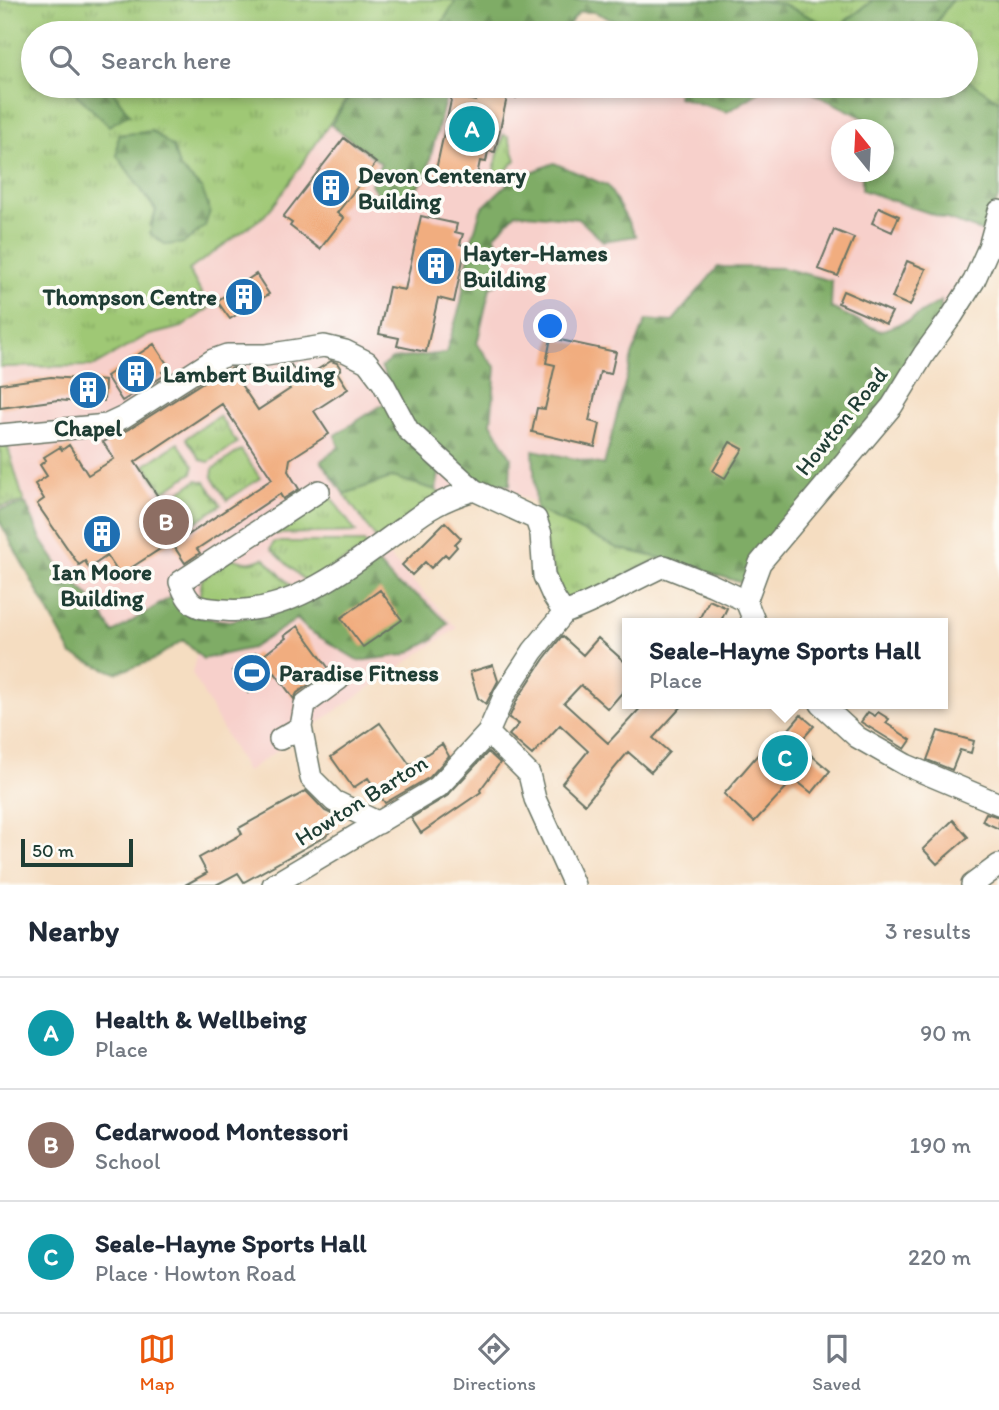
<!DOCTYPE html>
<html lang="en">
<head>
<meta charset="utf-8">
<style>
  :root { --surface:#fff; --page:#f6f6f7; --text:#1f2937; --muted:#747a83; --line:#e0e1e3; --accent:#ea580c }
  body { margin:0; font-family:Itim,sans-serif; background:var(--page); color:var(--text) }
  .compass { position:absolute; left:831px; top:119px; width:63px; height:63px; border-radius:50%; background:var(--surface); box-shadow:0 4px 10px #0003; rotate:342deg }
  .scale { position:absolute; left:21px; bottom:18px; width:112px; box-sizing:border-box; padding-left:7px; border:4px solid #1f3d34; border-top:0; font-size:19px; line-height:24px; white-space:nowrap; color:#1f3d34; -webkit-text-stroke:5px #fdfcf7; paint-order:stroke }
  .you { position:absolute; left:551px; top:327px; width:24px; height:24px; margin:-18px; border:5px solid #fff; border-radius:50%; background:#1a73e8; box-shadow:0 0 0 10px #1a73e833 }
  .badge { display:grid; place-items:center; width:46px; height:46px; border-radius:50%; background:var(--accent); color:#fff; font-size:23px; font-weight:700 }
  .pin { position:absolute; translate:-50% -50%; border:4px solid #fff; box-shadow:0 2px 7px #0006 }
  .popup { position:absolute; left:622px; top:618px; width:326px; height:91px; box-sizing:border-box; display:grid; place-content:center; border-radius:0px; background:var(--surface); filter:drop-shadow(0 2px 5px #0005); font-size:23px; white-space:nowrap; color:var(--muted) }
  .popup b { font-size:26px; color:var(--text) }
  .popup::after { content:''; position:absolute; left:50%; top:100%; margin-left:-14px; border:14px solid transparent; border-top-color:var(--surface) }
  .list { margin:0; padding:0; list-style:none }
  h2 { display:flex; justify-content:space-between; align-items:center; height:91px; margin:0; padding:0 28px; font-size:30px }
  h2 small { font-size:23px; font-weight:400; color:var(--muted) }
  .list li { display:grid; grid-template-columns:46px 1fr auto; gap:21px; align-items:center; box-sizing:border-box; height:112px; padding:0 28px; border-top:2px solid var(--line) }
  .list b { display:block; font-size:26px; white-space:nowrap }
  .list p { margin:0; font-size:23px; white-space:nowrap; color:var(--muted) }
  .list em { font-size:23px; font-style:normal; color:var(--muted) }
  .icon { flex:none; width:38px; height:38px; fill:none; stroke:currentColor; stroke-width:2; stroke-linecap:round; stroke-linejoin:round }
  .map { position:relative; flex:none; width:999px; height:885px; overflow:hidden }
  .search { position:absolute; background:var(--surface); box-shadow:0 4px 10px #0003; left:21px; right:21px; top:21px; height:77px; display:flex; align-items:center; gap:18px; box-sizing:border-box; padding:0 24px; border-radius:38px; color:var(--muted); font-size:26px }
  .sheet { height:427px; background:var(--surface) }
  nav { display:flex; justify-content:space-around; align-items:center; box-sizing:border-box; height:98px; border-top:2px solid var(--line); background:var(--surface); font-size:19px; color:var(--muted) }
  nav a { display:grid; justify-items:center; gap:4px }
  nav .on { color:var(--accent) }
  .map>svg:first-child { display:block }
  .built { fill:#f7d0cb; fill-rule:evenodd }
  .grass { fill:url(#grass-tufts); stroke:#5f8254; stroke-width:2; fill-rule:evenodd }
  .forest { fill:url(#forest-firs); stroke:#4f744d; stroke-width:2 }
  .building { fill:#f1ad7f; fill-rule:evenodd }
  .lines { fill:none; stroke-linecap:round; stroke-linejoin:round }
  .minor-casing { stroke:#6a7565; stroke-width:24 }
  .minor { stroke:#fff; stroke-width:21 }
  .labels { text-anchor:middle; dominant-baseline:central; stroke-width:7; stroke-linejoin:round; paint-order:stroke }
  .poi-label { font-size:23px; font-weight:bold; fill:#1f3d34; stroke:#fdfcf7; text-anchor:start }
  .street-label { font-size:23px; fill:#1f3d34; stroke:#fdfcf7 }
</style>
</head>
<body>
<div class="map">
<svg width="999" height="885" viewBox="0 0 999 885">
  <defs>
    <pattern id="grass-tufts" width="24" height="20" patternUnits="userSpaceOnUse" patternTransform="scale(1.75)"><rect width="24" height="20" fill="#9fc874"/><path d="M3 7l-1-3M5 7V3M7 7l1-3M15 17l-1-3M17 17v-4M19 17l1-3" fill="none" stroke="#81a460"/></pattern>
    <pattern id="forest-firs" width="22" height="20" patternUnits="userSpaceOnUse" patternTransform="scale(1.75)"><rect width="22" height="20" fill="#7fac66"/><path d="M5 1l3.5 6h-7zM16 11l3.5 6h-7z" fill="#678d55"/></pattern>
  </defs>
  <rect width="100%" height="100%" fill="#fdfcf7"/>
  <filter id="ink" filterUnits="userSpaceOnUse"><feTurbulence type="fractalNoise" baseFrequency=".0143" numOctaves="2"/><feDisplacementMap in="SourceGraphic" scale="14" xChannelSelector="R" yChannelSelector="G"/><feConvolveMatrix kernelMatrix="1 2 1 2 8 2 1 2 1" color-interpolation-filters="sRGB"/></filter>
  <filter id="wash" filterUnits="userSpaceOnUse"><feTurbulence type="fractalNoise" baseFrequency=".00686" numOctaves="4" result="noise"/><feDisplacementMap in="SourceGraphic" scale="28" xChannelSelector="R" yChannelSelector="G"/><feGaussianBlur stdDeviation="1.57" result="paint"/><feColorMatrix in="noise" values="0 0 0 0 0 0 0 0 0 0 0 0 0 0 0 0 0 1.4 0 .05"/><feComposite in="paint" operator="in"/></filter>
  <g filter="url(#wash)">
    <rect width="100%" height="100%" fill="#f5ddc1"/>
    <!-- built -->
    <path class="built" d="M966,79L999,101V194L987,233L886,400L635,547L511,492L460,498L386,553L457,628L246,772L192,673L197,653L184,640L151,661L116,673L72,655L0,522V367L94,366L146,336L182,327L209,309L189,270L264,216L277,201L355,86H930L939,91L947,86H966ZM842,130H884V172H842Z"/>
    <!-- grass -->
    <path class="grass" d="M0,0H456L436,33H33V86H72L77,95L129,114L109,86H355L277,201L264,216L189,270L209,308L182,327L146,336L94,366L0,367ZM135,134L173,147L179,167L202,189L150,225L156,211L143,193L118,135Z
      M753,0H873L835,29L783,4Z
      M952,0H999V101L966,79V33H929Z
      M503,135L508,136L516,160L498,179L492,178Z
      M219,416L237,443L209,462L201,460L186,438Z
      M5,437L24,502L0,506V438Z
      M178,443L194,466L192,473L163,492L145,465Z
      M241,450L260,478L227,500L212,477L213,469Z
      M393,477L436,490L442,496L377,540L344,494Z
      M197,480L205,482L221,505L188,527L169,499Z
      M328,493L356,532L275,534L274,528Z
      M536,509L617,548L660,558L570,602L559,594Z
      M274,542H364L368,547L306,582L271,549Z
      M232,558C245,563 252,564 264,558L295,590L271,600L199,601L202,579Z"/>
    <!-- forest -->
    <path class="forest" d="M456,0H753L783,4L835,29L874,0H952L929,33H645L594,12H579L570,23L566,33H436Z
      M966,79L999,101V194L987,233L862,190V172H884V130L864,129V118L799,86H930L939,91L947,86H966Z
      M72,86H109L129,114L109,126L77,95Z
      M356,86H456L447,92L425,179L401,203L381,199L371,184L381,163L331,125Z
      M678,86H769L727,112L678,97Z
      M152,131L173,147L179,167L202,189L210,211L205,226L184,243L166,245L150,233L156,210L117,156L118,135Z
      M554,163L608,186L636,236L603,241L579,219L516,213L495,235L505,277L490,288L477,344L496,368L491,423L511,457L510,485L470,479L412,426L381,367L392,359L446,353L461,303L470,246L481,209L511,180Z
      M718,267L783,268L832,281L831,308L880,331L908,321L941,301V319L889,402L743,583L660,558L617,548L536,509L533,450L604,465L632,356L646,320L672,322Z
      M387,402L401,433L439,474L436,490L393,477L344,494L321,461L339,447L335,435Z
      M26,504L42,541L61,569L96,603L113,633L174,595L191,616L229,621L289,608L376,561L396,584L420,597L448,623L433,640L404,655L359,661L308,630L297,619L252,648L203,659L183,640L151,661L116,673L72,655L0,522V509Z"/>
    <g id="blocks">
      <!-- building -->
      <path class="building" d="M479,86H518L516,98L507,97L495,152L488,151L486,162L480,161L476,180L453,175L451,182L434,179L452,96L476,101Z
        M344,138L376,163L337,213L344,218L320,249L290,226L292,223L283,217Z
        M879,207L899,216L892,232L872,223Z
        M421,216L457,224L455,232L463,234L460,244L466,246L454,302L438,298L426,352L397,346L399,338L379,334L389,287L405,290Z
        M834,230L854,238L838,276L818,269Z
        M907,261L926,269L910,306L892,298Z
        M256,274L269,294L230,319L217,301Z
        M843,291L892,312L886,324L838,303Z
        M551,338L616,352L611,374L600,372L589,421L600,424L595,447L532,432L537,408L545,409L555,365L546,363Z
        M154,344L169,367L162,372L165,375L122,401L106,376Z
        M331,361L337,363L341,369L337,372L348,389L314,411L329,434L290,459L288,471L299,489L283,499L280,494L197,549L200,553L185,563L171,542L120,575L107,556L89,568L85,561L79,565L37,504L44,499L35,484L47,476L40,465L46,460L44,457L60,447L62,450L69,445L88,475L114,459L103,442L131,428L219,372L234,368L241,379L238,380L258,410L290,389L279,373L291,365L301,380ZM222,404L272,479L185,537L135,462Z
        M51,377L105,381L104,401L77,399V402L58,400L0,408V384Z
        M730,442L743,449L725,478L713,471Z
        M445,522L461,538L455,544L457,547L448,557L445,554L431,568L425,562L412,575L402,565Z
        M380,590L402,620L363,647L341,618Z
        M709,600L727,608L720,623H697Z
        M298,626L330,670L297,693L294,699L275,673L248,693L232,671L256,653L260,658L286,638L284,636Z
        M562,636L583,655L598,638L627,664V687L608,709L581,685L564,703L608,743L644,704H684L653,738L669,752L651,772L628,752L585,804L562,783L588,751L560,725L532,755L509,735L519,724L509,718L517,700L544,659Z
        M493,665L498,681L486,704L478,698L470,672Z
        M868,712L875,716L878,712L889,719L886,723L911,740L905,749L861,722Z
        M801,715L814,726L798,744L830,771L812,793L794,779L754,822L724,794L779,730L784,735Z
        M380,723L410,765L442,744L449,756L430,777L385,803L368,778L353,788L331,757Z
        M938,731L974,741L971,753L960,750L952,770L927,760Z
        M488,752L500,763L480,790L481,792L421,833L411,818L447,796Z
        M306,791L325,811L342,819L326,836L244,882L238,873L216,885H185L207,873L199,858L242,834L239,828Z
        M986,813L999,817V829L982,821Z
        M953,820L968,837L937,864L923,849Z"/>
    </g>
  </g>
  <g filter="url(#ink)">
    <use href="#blocks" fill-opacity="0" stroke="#6a7565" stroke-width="2"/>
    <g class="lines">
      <defs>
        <path id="minor" d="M0,435L107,425L124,417L213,360L227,355H266L324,346L345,351L367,362L383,383L408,430L474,490L536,519L541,534L544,576L553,596L564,613C599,601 630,581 664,566L712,585L746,601
          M319,491L180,582C190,609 197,608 224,610C289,616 350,566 400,530C411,522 423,512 435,506C447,499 461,494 474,490
          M755,623L746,601L760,563L892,406L924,354L952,316L974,281L989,247L999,211
          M339,679L305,704L301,727L311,778L334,801L379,823
          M821,704L857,737L906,765L999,804
          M488,733L529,774L535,799L574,885
          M280,739L301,727
          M273,885L438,787L488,733L505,694L533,651L564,613
          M972,885L999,865"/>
      </defs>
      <!-- minor casing -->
      <use href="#minor" class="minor-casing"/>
      <!-- minor -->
      <use href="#minor" class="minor"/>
    </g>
  </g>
  <!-- icons -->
  <defs>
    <symbol id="building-disc" viewBox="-11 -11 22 22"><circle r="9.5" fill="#1f6fb2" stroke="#fdfcf7"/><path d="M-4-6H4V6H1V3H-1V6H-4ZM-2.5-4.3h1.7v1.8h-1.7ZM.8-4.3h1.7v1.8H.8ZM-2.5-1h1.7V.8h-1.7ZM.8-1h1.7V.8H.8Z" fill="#fff"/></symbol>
    <symbol id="stadium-disc" viewBox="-11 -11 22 22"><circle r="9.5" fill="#1f6fb2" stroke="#fdfcf7"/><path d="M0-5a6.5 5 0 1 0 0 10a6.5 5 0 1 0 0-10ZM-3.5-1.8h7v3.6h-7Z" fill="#fff"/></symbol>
  </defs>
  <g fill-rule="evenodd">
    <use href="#building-disc" x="309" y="166" width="44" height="44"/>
    <use href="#building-disc" x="414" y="244" width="44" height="44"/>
    <use href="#building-disc" x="222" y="275" width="44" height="44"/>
    <use href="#building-disc" x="114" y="352" width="44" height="44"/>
    <use href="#building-disc" x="66" y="368" width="44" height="44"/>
    <use href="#building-disc" x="80" y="512" width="44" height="44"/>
    <use href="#stadium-disc" x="230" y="651" width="44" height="44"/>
  </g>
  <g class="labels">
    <!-- poi labels -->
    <g class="poi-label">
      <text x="358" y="175">Devon Centenary<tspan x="358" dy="26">Building</tspan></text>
      <text x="463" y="253">Hayter-Hames<tspan x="463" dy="26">Building</tspan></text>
      <text x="217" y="297" text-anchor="end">Thompson Centre</text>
      <text x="163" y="374">Lambert Building</text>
      <text x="88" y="428" text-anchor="middle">Chapel</text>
      <text x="102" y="572" text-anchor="middle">Ian Moore<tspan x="102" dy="26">Building</tspan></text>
      <text x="279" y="673">Paradise Fitness</text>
    </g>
    <!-- street labels -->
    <g class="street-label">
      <text transform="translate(841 421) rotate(-51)">Howton Road</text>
      <text transform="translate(361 800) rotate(-32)">Howton Barton</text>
    </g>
  </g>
</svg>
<svg class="compass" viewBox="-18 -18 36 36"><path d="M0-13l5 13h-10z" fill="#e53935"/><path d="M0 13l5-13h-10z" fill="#747a83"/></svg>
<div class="scale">50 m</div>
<div class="you"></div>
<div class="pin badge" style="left:472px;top:129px;background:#0f9aa8">A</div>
<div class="pin badge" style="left:166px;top:522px;background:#8d6e63">B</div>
<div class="pin badge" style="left:785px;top:758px;background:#0f9aa8">C</div>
<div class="popup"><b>Seale-Hayne Sports Hall</b>Place</div>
<div class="search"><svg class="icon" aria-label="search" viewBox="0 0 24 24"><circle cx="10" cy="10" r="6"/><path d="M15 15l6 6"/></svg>Search here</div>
</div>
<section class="sheet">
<h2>Nearby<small>3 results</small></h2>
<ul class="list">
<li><span class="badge" style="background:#0f9aa8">A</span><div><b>Health &amp; Wellbeing</b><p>Place</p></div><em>90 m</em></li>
<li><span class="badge" style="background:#8d6e63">B</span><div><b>Cedarwood Montessori</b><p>School</p></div><em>190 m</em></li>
<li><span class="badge" style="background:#0f9aa8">C</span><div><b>Seale-Hayne Sports Hall</b><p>Place · Howton Road</p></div><em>220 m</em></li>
</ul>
</section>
<nav>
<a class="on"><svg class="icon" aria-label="map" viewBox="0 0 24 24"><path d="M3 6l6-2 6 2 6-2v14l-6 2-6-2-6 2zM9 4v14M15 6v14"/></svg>Map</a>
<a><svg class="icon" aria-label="directions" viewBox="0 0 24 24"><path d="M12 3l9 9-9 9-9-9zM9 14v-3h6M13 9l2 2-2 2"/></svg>Directions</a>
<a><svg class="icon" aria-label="saved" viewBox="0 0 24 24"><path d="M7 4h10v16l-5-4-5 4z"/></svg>Saved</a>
</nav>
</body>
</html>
